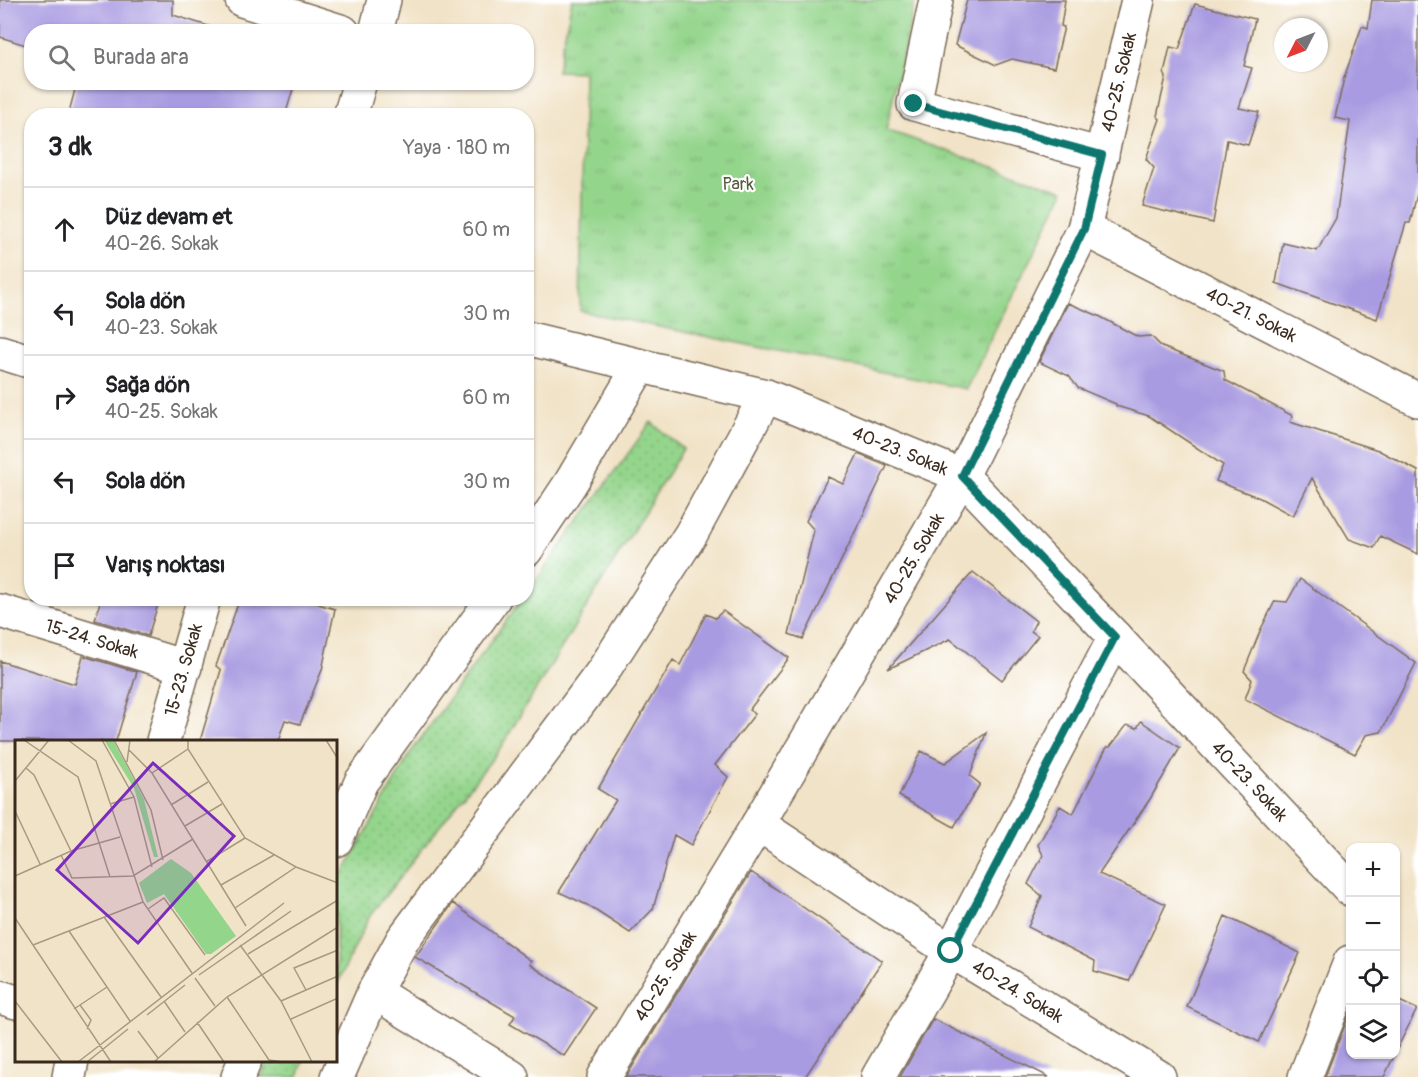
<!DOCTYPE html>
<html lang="tr">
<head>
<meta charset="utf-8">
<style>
  :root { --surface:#fff; --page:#f6f6f6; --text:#202124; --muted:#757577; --line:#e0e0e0 }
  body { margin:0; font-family:Pangolin,sans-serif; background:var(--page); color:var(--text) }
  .controls { position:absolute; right:18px; bottom:18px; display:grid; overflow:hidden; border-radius:12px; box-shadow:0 2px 4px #0004 }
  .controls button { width:54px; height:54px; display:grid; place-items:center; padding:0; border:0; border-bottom:2px solid var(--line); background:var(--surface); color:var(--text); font:30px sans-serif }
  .compass { position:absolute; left:1274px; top:18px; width:54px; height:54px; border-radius:50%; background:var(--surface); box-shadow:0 2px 4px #0004; rotate:228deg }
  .stop { position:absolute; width:18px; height:18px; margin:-14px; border:4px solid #0f766e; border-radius:50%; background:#fff }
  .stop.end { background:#0f766e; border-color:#fff; box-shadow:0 2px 6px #0008 }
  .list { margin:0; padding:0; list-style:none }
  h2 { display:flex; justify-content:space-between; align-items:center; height:78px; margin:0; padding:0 24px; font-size:26px }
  h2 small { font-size:20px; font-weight:400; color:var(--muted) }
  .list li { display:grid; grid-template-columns:39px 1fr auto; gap:18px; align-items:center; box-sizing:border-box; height:84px; padding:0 24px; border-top:2px solid var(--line) }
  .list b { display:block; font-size:22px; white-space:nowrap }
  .list p { margin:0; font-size:20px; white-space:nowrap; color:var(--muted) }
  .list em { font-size:20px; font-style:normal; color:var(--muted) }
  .icon { flex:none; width:33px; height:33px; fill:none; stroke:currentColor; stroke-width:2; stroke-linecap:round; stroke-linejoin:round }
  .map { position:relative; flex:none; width:1418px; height:1077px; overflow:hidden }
  .search { position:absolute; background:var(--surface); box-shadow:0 2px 4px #0004; left:24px; top:24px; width:510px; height:66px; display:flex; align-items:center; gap:15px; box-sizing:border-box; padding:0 21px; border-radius:24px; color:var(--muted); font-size:22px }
  .panel { position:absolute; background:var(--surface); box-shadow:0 2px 4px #0004; left:24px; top:108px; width:510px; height:498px; border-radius:24px }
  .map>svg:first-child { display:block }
  .grass { fill:url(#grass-dots); stroke:#688055; stroke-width:1.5 }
  .park { fill:url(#park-tufts); stroke:#688055; stroke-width:1.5 }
  .building { fill:#a99be1 }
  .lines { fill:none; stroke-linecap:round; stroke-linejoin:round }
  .minor-casing { stroke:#7b6b59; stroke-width:36 }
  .minor { stroke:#fff; stroke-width:33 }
  .route { stroke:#0f766e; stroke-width:8 }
  .labels { text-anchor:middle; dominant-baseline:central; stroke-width:4.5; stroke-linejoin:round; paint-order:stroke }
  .street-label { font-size:18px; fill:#3b2a1e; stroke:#fff }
  .park-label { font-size:18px; fill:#565d3f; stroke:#fff }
  .inset-road { fill:none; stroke:#a89983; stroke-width:1.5 }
  .view { fill:#7b2cbf; fill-opacity:0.15; stroke:#7b2cbf; stroke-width:3 }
  .inset-edge { fill:none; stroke:#3b2a1e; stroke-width:3 }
</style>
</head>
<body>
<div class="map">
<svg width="1418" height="1077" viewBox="0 0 1418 1077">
  <defs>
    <pattern id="grass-dots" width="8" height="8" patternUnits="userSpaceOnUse" patternTransform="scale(1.5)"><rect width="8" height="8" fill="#94d58c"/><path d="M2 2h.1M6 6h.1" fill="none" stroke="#80b778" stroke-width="1.8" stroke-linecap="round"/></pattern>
    <pattern id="park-tufts" width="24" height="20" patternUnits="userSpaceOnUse" patternTransform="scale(1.5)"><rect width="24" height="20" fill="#94d58c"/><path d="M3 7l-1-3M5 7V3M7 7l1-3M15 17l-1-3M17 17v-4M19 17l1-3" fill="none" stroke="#80b778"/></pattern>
  </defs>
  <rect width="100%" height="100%" fill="#fff"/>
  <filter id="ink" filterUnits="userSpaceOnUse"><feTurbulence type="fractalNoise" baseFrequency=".0167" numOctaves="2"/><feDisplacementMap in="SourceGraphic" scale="12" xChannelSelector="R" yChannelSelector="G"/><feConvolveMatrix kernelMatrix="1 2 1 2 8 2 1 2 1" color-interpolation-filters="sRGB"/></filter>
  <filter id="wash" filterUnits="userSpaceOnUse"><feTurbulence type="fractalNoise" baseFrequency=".008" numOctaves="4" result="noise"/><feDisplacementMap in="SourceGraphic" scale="24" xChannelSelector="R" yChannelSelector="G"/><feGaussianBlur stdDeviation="1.35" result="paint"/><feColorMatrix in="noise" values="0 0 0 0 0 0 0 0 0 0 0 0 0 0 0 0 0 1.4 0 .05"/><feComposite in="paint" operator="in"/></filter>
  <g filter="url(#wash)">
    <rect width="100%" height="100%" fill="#f1e3c7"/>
    <!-- grass -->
    <path class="grass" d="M651,422L683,449L499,750L369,917L336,987V886L411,752L522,599L526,598L527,593Z
      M268,1060H303V1061L298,1077H261Z"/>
    <!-- park -->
    <path class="park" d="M572,0H915L886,130L1064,191L966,389L580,311L584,72L557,71Z"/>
    <g id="blocks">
      <!-- building -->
      <path class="building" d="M0,0H173V15L227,32H32V47L0,37Z
        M967,0H1065L1061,26L1064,27L1054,68L1012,59L996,65L955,45Z
        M1372,0H1418V190L1410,223H1406L1377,319L1276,283L1283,243L1317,251L1336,218L1350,121L1335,118L1344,78L1362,26L1368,28Z
        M1195,4L1255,19L1244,66L1252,68L1239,108L1259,112L1248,145L1227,140L1213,223L1142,206L1154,168L1146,159L1160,119L1157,116L1166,77L1164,73L1170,47L1179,49Z
        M77,82H295L285,116H68Z
        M1068,303L1099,316L1138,337L1151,336L1162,347L1224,371L1225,380L1293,416L1290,422L1378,450L1418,471V554L1380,536L1374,548L1349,539L1312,478L1293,516L1260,498L1216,481L1223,465L1149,416L1116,406V404L1078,388L1069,376L1039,362Z
        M858,454L887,466L803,639L789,634L814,530L806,521L828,477L843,484Z
        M973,572L1036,621L1031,631L1038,636L1002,680L950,639L888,669Z
        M1300,579L1416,663L1381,732L1366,735L1355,754L1245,699L1252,680L1244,671L1261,629L1275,601L1287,602Z
        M101,598H160L148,636L95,620Z
        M240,598H298L335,609L322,670L300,724L285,720L278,741H200L221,670L216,666Z
        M723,611L789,658L749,710L755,714L715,765L728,777L691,845L674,835L653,909L630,933L587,905L559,892L616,800L598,789L673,660L680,665L706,614L715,618Z
        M83,656L137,672L116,741H0V661L75,684Z
        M1141,721L1180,748L1150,799L1099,874L1166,904L1129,981L1094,971L1095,961L1028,927L1042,896L1028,884L1043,855L1038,845L1060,806L1073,814L1107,747H1110L1127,725L1137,728Z
        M986,733L970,776L980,784L954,827L899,796L921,751L945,763Z
        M751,872L882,961L805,1077H626Z
        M453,903L531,961L529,964L596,1008L564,1056L510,1024L515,1016L415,957Z
        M1225,916L1300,953L1259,1042L1187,1007Z
        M1395,999L1417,1009L1395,1053Z
        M1350,1012V1054H1395L1384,1077H1325Z
        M933,1019L1049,1077H900Z"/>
    </g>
  </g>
  <g filter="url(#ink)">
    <use href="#blocks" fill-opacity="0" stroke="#7b6b59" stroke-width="1.5"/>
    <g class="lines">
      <defs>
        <g id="minor">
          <path d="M242,0L343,32"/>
          <path d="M936,0L914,104L1102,155"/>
          <path d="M376,32L384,0"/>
          <path d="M350,116L360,82"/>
          <path id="s1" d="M1084,229L1418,400"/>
          <path id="s2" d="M526,338L766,396L962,476L1115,637L1350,889"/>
          <path d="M0,352L32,362"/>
          <path d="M526,550L570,484L640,366"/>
          <path id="s3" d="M0,611L185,667"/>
          <path id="s4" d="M163,741L204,598"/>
          <path id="s5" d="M758,824L951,951L1159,1077"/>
          <path d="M336,840L361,782L494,598"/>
          <path d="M374,992L512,1077"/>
          <path d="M0,997L16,1002"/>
          <path d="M69,1077L72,1060"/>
          <path d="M238,1077L245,1060"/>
          <path d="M337,1077L374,992L403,939L603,671L691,534L766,396"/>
          <path id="s6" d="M604,1077L758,824L962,476L1084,229L1138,0"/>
          <path d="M878,1077L951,951L1115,637"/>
          <path d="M1305,1077L1350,962"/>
        </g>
      </defs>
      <!-- minor casing -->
      <use href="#minor" class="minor-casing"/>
      <!-- minor -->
      <use href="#minor" class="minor"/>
    </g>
  </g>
  <g class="lines" filter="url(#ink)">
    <!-- route -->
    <path class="route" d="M914,104L1102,155L1084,229L962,476L1115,637L951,951"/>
  </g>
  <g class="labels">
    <!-- street labels -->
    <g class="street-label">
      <text stroke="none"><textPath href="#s6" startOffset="1126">40-25. Sokak</textPath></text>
      <text stroke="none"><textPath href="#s1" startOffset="188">40-21. Sokak</textPath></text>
      <text stroke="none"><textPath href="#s2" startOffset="392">40-23. Sokak</textPath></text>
      <text stroke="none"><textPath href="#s6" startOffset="604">40-25. Sokak</textPath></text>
      <text stroke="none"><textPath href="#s3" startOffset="96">15-24. Sokak</textPath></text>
      <text stroke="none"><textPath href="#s4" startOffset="74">15-23. Sokak</textPath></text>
      <text stroke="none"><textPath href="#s2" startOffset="878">40-23. Sokak</textPath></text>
      <text stroke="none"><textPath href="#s6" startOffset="118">40-25. Sokak</textPath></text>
      <text stroke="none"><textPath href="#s5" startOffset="309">40-24. Sokak</textPath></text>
    </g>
    <!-- park labels -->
    <g class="park-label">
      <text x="738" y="184">Park</text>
    </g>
  </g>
  <!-- overview -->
  <g transform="translate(15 740)">
    <rect width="322" height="322" fill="#f1e3c7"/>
    <path d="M89,0H98L129,59L143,117H139L119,48Z" fill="#94d58c"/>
    <path d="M156,119L176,133L221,196L196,214H191L149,154L132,163L124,143Z" fill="#94d58c"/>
    <path class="inset-road" d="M9,0L63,37L95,137M53,0L81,21L128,162L177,233M87,0L119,57L137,127M99,0L136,70L148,120M173,0V9L230,98L281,127L323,143M311,0L323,19M114,10L137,33L231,186M112,22L115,0M11,28L19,35L56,111M137,33L173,9M0,41L34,0M95,64L119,57M156,65L193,42M0,71L25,124M170,86L207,64M46,115L57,138L118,136L178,99M191,122L230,98M0,136L56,111L105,97M206,145L259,115M220,168L281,127M133,169L149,158L190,215M89,177L146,257M0,178L96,322M54,191L115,281M18,205L128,162M225,205L266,261L297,322M233,214L323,160M184,235L276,171M180,238L200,266M291,250L279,228L323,210M212,257L254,320L268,322M0,261L47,322M149,261L170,292M266,261L323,236M65,265L76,280L72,289M59,269L92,247M132,275L170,245M276,279L323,258M182,282L209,322M123,291L143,318M63,322L269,163M72,322L113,289M139,322L212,257L323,187"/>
    <path class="view" d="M138,23L219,96L123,203L42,130Z"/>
    <rect width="322" height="322" class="inset-edge"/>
  </g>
</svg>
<div class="controls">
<button>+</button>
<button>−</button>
<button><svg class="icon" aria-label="locate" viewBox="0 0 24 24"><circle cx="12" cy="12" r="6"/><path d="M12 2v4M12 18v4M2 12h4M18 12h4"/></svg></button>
<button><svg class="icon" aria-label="layers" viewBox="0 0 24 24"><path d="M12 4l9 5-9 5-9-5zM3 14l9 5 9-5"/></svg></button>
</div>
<svg class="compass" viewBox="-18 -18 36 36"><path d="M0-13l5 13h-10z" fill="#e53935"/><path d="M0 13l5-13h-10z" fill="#757577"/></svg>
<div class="stop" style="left:951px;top:951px"></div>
<div class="stop end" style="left:914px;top:104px"></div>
<div class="search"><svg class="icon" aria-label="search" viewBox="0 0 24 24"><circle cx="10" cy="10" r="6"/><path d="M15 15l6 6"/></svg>Burada ara</div>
<section class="panel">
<h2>3 dk<small>Yaya · 180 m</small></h2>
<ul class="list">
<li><svg class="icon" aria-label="ahead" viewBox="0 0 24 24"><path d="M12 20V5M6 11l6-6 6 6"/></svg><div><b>Düz devam et</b><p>40-26. Sokak</p></div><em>60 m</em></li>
<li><svg class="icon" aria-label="left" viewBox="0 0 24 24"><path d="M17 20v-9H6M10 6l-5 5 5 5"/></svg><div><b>Sola dön</b><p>40-23. Sokak</p></div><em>30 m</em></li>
<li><svg class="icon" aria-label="right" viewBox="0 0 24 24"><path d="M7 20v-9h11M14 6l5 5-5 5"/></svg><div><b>Sağa dön</b><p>40-25. Sokak</p></div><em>60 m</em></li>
<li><svg class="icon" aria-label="left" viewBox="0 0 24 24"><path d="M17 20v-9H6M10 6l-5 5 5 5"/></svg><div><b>Sola dön</b></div><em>30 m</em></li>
<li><svg class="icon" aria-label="arrive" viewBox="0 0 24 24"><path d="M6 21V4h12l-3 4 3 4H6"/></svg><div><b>Varış noktası</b></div></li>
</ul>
</section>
</div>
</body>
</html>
